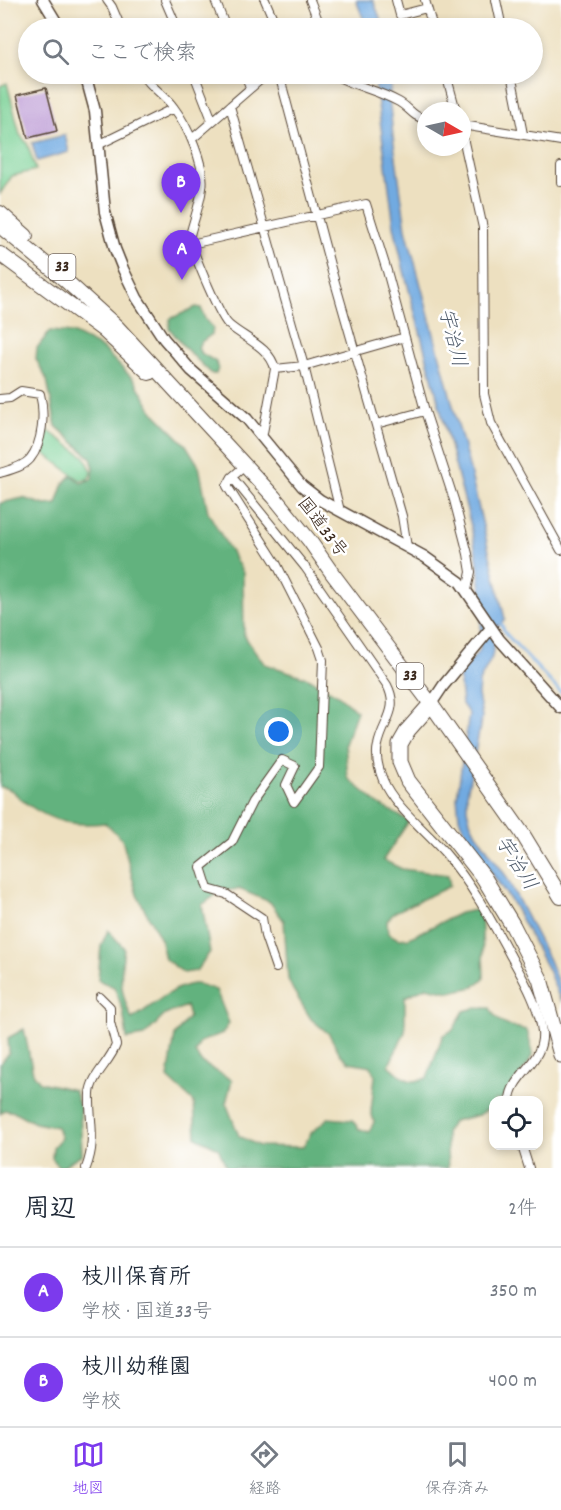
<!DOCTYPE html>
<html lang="ja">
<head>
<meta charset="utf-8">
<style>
  :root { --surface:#fff; --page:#f6f6f7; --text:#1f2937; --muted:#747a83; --line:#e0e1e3; --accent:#7c3aed }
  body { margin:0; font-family:Dekko,"Klee One",sans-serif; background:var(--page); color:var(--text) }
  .controls { position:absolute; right:18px; bottom:18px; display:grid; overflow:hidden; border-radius:12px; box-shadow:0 3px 9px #0003 }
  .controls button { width:54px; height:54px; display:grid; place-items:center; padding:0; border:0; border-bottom:2px solid var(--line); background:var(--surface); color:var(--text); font:30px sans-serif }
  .compass { position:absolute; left:417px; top:102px; width:54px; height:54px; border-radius:50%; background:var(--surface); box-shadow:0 3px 9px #0003; rotate:99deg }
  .you { position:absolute; left:279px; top:732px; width:21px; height:21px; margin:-15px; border:4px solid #fff; border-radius:50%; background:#1a73e8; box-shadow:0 0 0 9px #1a73e833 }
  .badge { display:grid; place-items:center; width:39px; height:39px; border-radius:50%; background:var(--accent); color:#fff; font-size:20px; font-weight:700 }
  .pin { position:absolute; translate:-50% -50px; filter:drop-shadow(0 2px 3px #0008) }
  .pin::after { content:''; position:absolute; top:32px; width:21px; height:18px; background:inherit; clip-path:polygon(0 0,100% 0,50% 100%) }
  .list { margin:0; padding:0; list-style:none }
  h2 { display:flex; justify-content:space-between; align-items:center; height:78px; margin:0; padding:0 24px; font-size:26px }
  h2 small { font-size:20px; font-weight:400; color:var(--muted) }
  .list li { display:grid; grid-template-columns:39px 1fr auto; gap:18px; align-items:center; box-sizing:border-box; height:90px; padding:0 24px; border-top:2px solid var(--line) }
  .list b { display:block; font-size:22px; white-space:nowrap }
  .list p { margin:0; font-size:20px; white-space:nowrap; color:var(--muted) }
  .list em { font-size:20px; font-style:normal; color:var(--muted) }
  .icon { flex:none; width:33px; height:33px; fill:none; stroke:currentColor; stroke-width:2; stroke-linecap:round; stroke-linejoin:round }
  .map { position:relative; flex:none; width:561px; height:1168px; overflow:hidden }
  .search { position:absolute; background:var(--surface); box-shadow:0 3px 9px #0003; left:18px; right:18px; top:18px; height:66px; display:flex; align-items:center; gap:15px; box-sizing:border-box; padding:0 21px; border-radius:33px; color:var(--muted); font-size:22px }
  .sheet { height:258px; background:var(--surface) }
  nav { display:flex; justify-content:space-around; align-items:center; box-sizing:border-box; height:84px; border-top:2px solid var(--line); background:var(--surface); font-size:16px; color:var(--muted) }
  nav a { display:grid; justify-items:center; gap:3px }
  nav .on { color:var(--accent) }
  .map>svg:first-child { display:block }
  .green { fill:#79d094; stroke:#5a7d59; stroke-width:1.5 }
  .forest { fill:#62b27e; stroke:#4e6e4e; stroke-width:1.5 }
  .water { fill:#71aae1; stroke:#566a80; stroke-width:1.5 }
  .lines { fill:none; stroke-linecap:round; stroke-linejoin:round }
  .stream { stroke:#71aae1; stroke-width:3 }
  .building { fill:#b996d3 }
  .minor-casing { stroke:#564536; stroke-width:10 }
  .tertiary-casing { stroke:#564536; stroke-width:13 }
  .trunk-casing { stroke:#564536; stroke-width:16 }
  .motorway-casing { stroke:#564536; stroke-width:17 }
  .minor { stroke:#fff; stroke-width:8 }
  .tertiary { stroke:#fff; stroke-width:10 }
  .trunk { stroke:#fff; stroke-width:14 }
  .motorway { stroke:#fff; stroke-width:15 }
  .labels { text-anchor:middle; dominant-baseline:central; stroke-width:5; stroke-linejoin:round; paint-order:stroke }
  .shield { fill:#fff; stroke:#766a62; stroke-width:1.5 }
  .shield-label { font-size:16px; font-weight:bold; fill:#3b2a1e }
  .street-label { font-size:18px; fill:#3b2a1e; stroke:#fff }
  .water-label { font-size:20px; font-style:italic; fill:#515d6c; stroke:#fff }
</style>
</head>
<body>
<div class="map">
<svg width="561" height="1168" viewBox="0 0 561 1168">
  <rect width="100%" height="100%" fill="#fff"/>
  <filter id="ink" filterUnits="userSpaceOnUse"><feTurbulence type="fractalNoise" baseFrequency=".0167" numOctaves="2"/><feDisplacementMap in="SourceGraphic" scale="12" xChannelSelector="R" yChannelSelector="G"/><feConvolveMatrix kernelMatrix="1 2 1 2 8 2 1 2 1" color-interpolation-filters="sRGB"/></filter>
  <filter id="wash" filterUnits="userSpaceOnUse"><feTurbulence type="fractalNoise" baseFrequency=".008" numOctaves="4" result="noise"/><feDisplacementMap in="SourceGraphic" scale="24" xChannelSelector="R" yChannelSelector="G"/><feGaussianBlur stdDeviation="1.35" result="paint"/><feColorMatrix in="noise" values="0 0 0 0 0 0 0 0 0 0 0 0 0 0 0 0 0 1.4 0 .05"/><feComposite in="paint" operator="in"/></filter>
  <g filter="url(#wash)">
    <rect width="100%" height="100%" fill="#ede0c0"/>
    <!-- green -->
    <path class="green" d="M7,83L20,135L27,143L36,170L12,176L0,194V86Z
      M47,430L85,457L92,472L88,479L80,480L41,451Z"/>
    <!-- forest -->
    <path class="forest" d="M196,307L201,308L205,319L213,328L212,334L200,343L198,348L201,353L216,362L218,368L216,374H212L186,349L169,328L170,319Z
      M50,331L72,333L102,348L135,381L153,412L186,445L199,466L208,512L243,573L244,635L257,655L265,664L308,678L338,695L357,711L345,744L348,778L378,804L409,821L383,860L402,869L448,875L450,886L395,912L387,921L388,933L398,939L409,938L460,913L481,909L484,978L474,987L450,992L426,987L405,997V1032L389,1065C403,1077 408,1086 427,1078L443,1035L453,1030L464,1011L475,1008H490C499,1026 509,1026 527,1030L533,1053L528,1064L501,1100H494L493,1106L479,1115L454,1121L446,1131L448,1168H227L218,1148L196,1137L194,1102L168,1078L175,1035L189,1017L186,1006L165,1015L144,1036L127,1039L123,1010L114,987L98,980L101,946L108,930L124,948C120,977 119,991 132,1019C151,1008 170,987 193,984C200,983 209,988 216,990L229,1023L223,1033L200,1042L195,1053L202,1063L232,1080L226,1103L239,1136L259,1146L303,1147L311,1133L328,1118L352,1120L359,1129L369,1132L374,1122L371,1111L375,1076L371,1066L349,1062L340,1054L329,1034L311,1019L293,990L288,979L284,921L270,902L239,889L221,891L202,905L210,952L196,971L184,973L165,959L160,938L137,895L122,839L105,823C73,826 54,823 27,804C16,797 15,788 0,787V503L23,498L45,505L57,504L64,483L72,475L81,483L92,479L94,469L91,458L56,426L47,380L36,359L37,348Z
      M24,1029L33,1073L40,1082L74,1090L80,1108L82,1154L60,1168L52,1158L53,1147L61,1138L57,1127L35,1123L15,1112L4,1110L0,1114V1064L9,1053L8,1038Z"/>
    <!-- water -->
    <path class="water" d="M356,0H373L384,28H367Z
      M374,74H390L391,87L389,96L393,136L406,229L468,462L505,619L497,627L492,657L479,682L478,695L482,716L467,794V809L470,821L476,833L506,876L549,960L561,990V1002L548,970L513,904L470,841L459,818L457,797L469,714L462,704L459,674L480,650L482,598L477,557L470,522L404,271L394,226Z
      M65,135L69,152L37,161L32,143Z"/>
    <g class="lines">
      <!-- stream -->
      <path class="stream" d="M500,622L506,634L561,693"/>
    </g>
    <g id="blocks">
      <!-- building -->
      <path class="building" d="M46,88L57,131L28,138L17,95Z"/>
    </g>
  </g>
  <g filter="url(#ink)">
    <use href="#blocks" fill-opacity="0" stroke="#564536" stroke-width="1.5"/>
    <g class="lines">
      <defs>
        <path id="minor" d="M107,0L112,7L121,28
          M165,0L177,28
          M215,0L226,28
          M265,0L277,28
          M310,0L321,28
          M396,0L400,15L427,8
          M425,0L433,28
          M496,0L502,28
          M143,74C150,88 165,94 174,108
          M194,74L212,120
          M245,74L250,87
          M279,74L330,265L402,516L407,547
          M333,74C353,86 378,90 399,102C410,108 412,117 426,119
          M446,74L456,111
          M511,74L523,134
          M230,106L304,366L340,511
          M462,125L561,141
          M462,133L483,228L484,394L491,423L561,550
          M192,139L267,74
          M98,145L174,108C187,125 206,166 202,188C200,205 193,222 189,239L191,244C196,258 220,318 229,325C244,338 271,348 275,369L262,438
          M561,166V182
          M191,244L366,204L387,271L425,411L376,424
          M275,369L304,366L405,337
          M0,399L10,398L21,391L40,394C45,413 43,443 30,459C23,467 10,470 0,473
          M425,411L454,500L468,554L471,572L467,590
          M246,465L232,477L227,486L276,563L319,648L323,660L319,767L294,802L286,785L295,766L282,760L252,802L232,842L201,867L208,889L226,894L262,918L265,936L276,968
          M232,477L305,567L387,685C400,710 383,721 378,745C375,756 379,770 383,780C393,805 427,832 445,853C471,883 490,918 509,953C522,977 539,1004 542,1032C545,1062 511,1075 510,1100
          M522,1146L529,1168
          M86,1168C97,1140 89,1122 90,1094C91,1076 110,1062 116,1045L110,1022V1007L100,997"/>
        <path id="tertiary" d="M43,0L60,28
          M85,74L95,111L105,212L115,249L123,269L137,298L164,339L191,370L247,419L302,486L320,500L425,557L460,582L499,639L561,708
          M431,704L443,686L491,628"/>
        <path id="trunk" d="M0,213L26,236
          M0,226L64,279L117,327L274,497L309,540L332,573L431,704L522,833L561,897
          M0,254L102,329L149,373"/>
        <path id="motorway" d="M431,704L408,730L400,744V762L408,781L484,878L513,926L540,979L561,1055"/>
      </defs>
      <!-- minor casing -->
      <use href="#minor" class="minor-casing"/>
      <!-- tertiary casing -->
      <use href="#tertiary" class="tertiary-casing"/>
      <!-- trunk casing -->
      <use href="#trunk" class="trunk-casing"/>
      <!-- motorway casing -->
      <use href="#motorway" class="motorway-casing"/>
      <!-- minor -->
      <use href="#minor" class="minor"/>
      <!-- tertiary -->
      <use href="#tertiary" class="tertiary"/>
      <!-- trunk -->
      <use href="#trunk" class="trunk"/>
      <!-- motorway -->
      <use href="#motorway" class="motorway"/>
    </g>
  </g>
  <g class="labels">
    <!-- shield labels -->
    <g class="shield">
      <rect x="48.5" y="254" width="27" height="26" rx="4.5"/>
      <rect x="396.5" y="663" width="27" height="26" rx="4.5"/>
    </g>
    <g class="shield-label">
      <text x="62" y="267">33</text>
      <text x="410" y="676">33</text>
    </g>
    <!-- street labels -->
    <g class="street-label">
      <text transform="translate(321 528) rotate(53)">国道33号</text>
    </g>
    <!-- water labels -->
    <g class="water-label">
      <text transform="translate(451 338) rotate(76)">宇治川</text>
      <text transform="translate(515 864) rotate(58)">宇治川</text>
    </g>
  </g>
</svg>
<div class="controls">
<button><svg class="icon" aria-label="locate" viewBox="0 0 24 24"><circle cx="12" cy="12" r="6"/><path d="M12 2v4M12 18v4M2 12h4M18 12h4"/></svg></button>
</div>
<svg class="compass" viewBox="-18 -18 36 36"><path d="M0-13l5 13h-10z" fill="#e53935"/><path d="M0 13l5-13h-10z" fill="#747a83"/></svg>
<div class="you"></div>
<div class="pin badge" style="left:182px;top:280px">A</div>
<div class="pin badge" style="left:181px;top:213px">B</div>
<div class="search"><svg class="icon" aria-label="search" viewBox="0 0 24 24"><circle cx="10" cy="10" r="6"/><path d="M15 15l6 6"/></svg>ここで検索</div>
</div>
<section class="sheet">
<h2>周辺<small>2件</small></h2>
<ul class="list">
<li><span class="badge">A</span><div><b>枝川保育所</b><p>学校 · 国道33号</p></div><em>350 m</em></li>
<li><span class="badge">B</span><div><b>枝川幼稚園</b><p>学校</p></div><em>400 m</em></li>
</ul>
</section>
<nav>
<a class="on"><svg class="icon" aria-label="map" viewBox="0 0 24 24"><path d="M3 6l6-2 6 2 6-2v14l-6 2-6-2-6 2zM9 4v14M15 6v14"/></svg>地図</a>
<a><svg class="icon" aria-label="directions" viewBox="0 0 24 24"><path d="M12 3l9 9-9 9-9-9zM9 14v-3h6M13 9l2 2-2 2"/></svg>経路</a>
<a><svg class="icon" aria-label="saved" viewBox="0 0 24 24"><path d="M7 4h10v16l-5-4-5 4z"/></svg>保存済み</a>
</nav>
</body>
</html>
